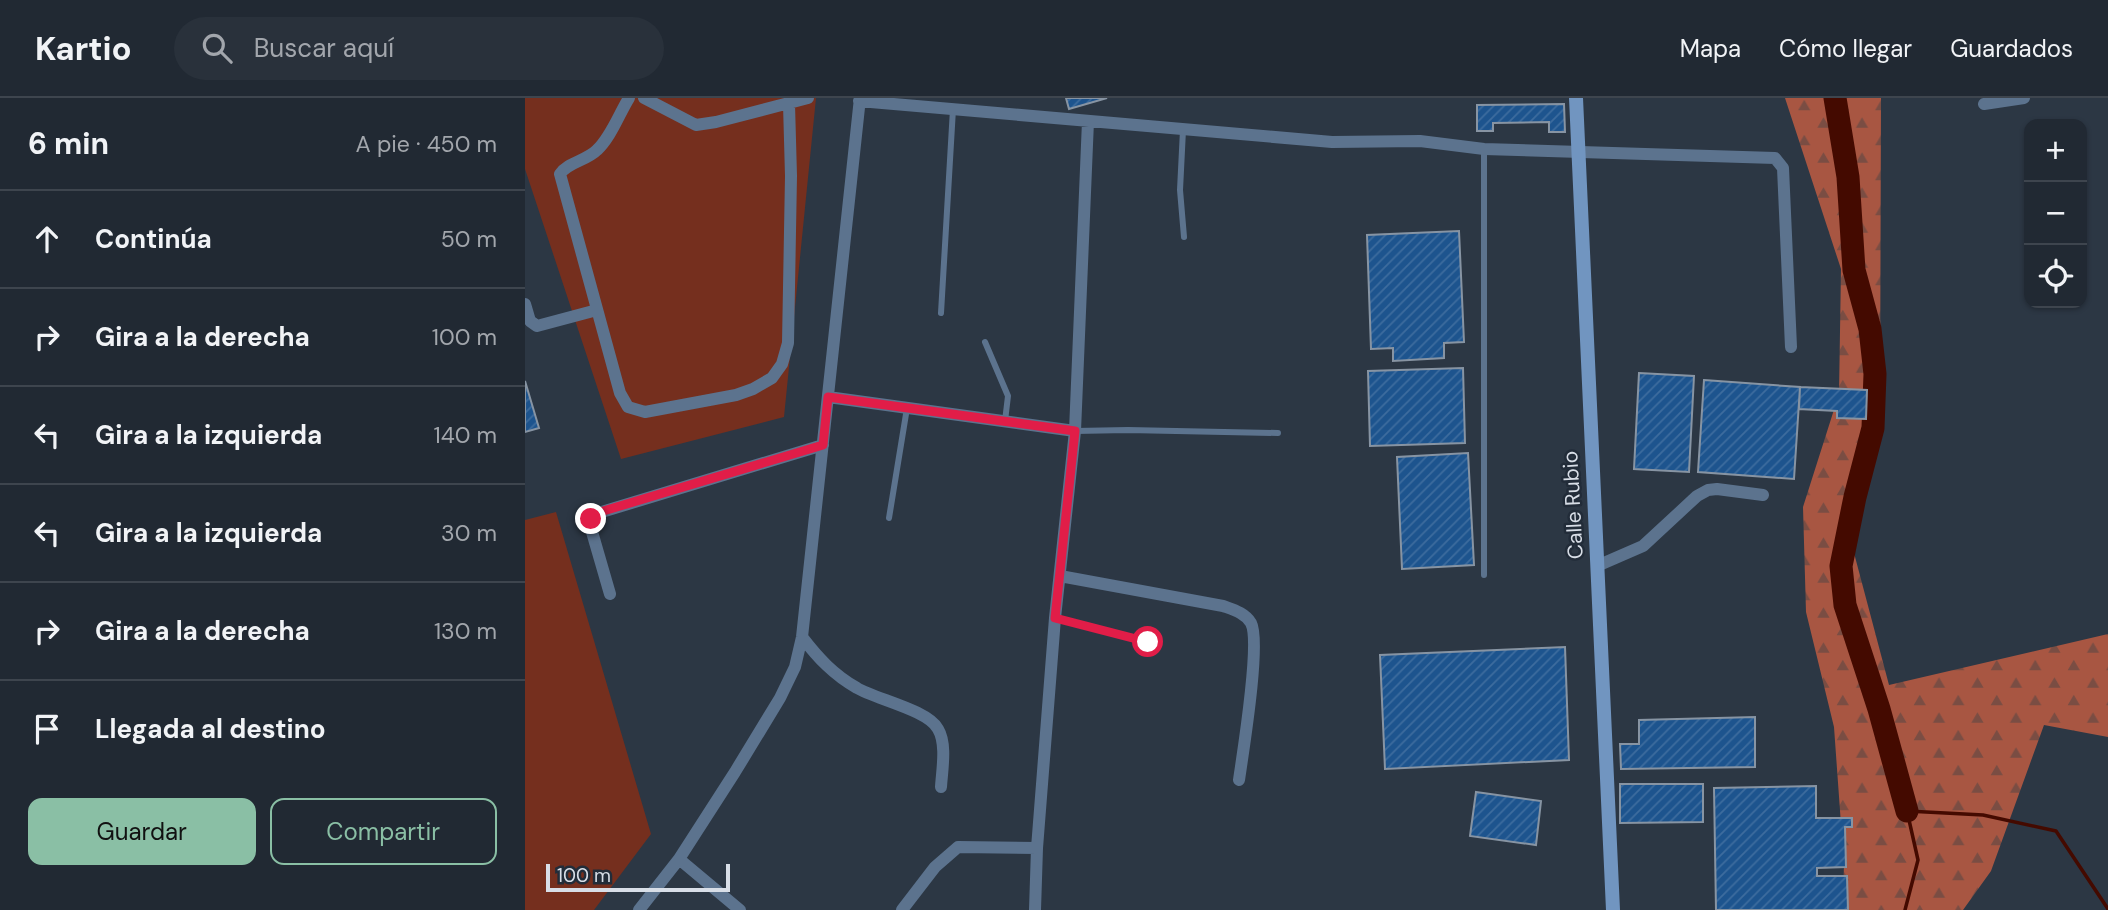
<!DOCTYPE html>
<html lang="es">
<head>
<meta charset="utf-8">
<style>
  :root { --surface:#212933; --page:#29313b; --text:#f1f3f6; --muted:#a2a6ac; --line:#3e454e; --accent:#8abfa5 }
  body { margin:0; font-family:"DM Sans",sans-serif; background:var(--page); color:var(--text) }
  .controls { position:absolute; right:21px; top:21px; display:grid; overflow:hidden; border-radius:14px; box-shadow:0 2px 5px #0004 }
  .controls button { width:63px; height:63px; display:grid; place-items:center; padding:0; border:0; border-bottom:2px solid var(--line); background:var(--surface); color:var(--text); font:35px sans-serif }
  .scale { position:absolute; left:21px; bottom:18px; width:184px; box-sizing:border-box; padding-left:7px; border:4px solid #d8dee7; border-top:0; font-size:19px; line-height:24px; white-space:nowrap; color:#d8dee7; -webkit-text-stroke:5px #222c39; paint-order:stroke }
  .stop { position:absolute; width:21px; height:21px; margin:-16px; border:5px solid #e11d48; border-radius:50%; background:#fff }
  .stop.end { background:#e11d48; border-color:#fff; box-shadow:0 2px 7px #0008 }
  .list { margin:0; padding:0; list-style:none }
  h2 { display:flex; justify-content:space-between; align-items:center; height:91px; margin:0; padding:0 28px; font-size:30px }
  h2 small { font-size:23px; font-weight:400; color:var(--muted) }
  .list li { display:grid; grid-template-columns:46px 1fr auto; gap:21px; align-items:center; box-sizing:border-box; height:98px; padding:0 28px; border-top:2px solid var(--line) }
  .list b { display:block; font-size:26px; white-space:nowrap }
  .list em { font-size:23px; font-style:normal; color:var(--muted) }
  .actions { display:flex; gap:14px; padding:21px 28px }
  .actions a { flex:1; padding:16px 0; border:2px solid var(--accent); border-radius:14px; text-align:center; font-size:24px; color:var(--accent) }
  .actions .main { background:var(--accent); color:#111 }
  .icon { flex:none; width:38px; height:38px; fill:none; stroke:currentColor; stroke-width:2; stroke-linecap:round; stroke-linejoin:round }
  .map { position:relative; flex:none; width:1583px; height:812px; overflow:hidden }
  header { display:flex; align-items:center; gap:42px; box-sizing:border-box; height:98px; padding:0 35px; background:var(--surface); border-bottom:2px solid var(--line) }
  header strong { font-size:33px }
  nav { display:flex; gap:38px; margin-inline-start:auto; font-size:24px }
  .search { width:490px; height:63px; background:var(--page); display:flex; align-items:center; gap:18px; box-sizing:border-box; padding:0 24px; border-radius:38px; color:var(--muted); font-size:26px }
  main { display:flex }
  aside { flex:1; background:var(--surface) }
  .map>svg:first-child { display:block }
  .green { fill:#752f1e }
  .forest { fill:url(#forest-firs) }
  .lines { fill:none; stroke-linecap:round; stroke-linejoin:round }
  .stream { stroke:#440a00; stroke-width:3.5 }
  .river { stroke:#440a00; stroke-width:23 }
  .building { fill:url(#building-hatch); stroke:#8794a3; stroke-width:2 }
  .lane { stroke:#5c738e; stroke-width:6 }
  .street { stroke:#5c738e; stroke-width:12 }
  .secondary { stroke:#7195c0; stroke-width:14 }
  .route { stroke:#e11d48; stroke-width:9 }
  .labels { text-anchor:middle; dominant-baseline:central; stroke-width:5; stroke-linejoin:round; paint-order:stroke }
  .street-label { font-size:21px; fill:#d8dee7; stroke:#222c39 }
</style>
</head>
<body>
<header>
<strong>Kartio</strong>
<div class="search"><svg class="icon" aria-label="search" viewBox="0 0 24 24"><circle cx="10" cy="10" r="6"/><path d="M15 15l6 6"/></svg>Buscar aquí</div>
<nav><a>Mapa</a><a>Cómo llegar</a><a>Guardados</a></nav>
</header>
<main>
<aside>
<h2>6 min<small>A pie · 450 m</small></h2>
<ul class="list">
<li><svg class="icon" aria-label="ahead" viewBox="0 0 24 24"><path d="M12 20V5M6 11l6-6 6 6"/></svg><div><b>Continúa</b></div><em>50 m</em></li>
<li><svg class="icon" aria-label="right" viewBox="0 0 24 24"><path d="M7 20v-9h11M14 6l5 5-5 5"/></svg><div><b>Gira a la derecha</b></div><em>100 m</em></li>
<li><svg class="icon" aria-label="left" viewBox="0 0 24 24"><path d="M17 20v-9H6M10 6l-5 5 5 5"/></svg><div><b>Gira a la izquierda</b></div><em>140 m</em></li>
<li><svg class="icon" aria-label="left" viewBox="0 0 24 24"><path d="M17 20v-9H6M10 6l-5 5 5 5"/></svg><div><b>Gira a la izquierda</b></div><em>30 m</em></li>
<li><svg class="icon" aria-label="right" viewBox="0 0 24 24"><path d="M7 20v-9h11M14 6l5 5-5 5"/></svg><div><b>Gira a la derecha</b></div><em>130 m</em></li>
<li><svg class="icon" aria-label="arrive" viewBox="0 0 24 24"><path d="M6 21V4h12l-3 4 3 4H6"/></svg><div><b>Llegada al destino</b></div></li>
</ul>
<div class="actions"><a class="main">Guardar</a><a>Compartir</a></div>
</aside>
<div class="map">
<svg width="1583" height="812" viewBox="0 0 1583 812">
  <defs>
    <pattern id="forest-firs" width="22" height="20" patternUnits="userSpaceOnUse" patternTransform="scale(1.75)"><rect width="22" height="20" fill="#a85642"/><path d="M5 1l3.5 6h-7zM16 11l3.5 6h-7z" fill="#7a4d43"/></pattern>
    <pattern id="building-hatch" width="6" height="6" patternUnits="userSpaceOnUse" patternTransform="scale(1.75)"><rect width="6" height="6" fill="#1d548e"/><path d="M-1 1l2-2M0 6l6-6M5 7l2-2" fill="none" stroke="#3d6c9e"/></pattern>
  </defs>
  <rect width="100%" height="100%" fill="#2c3744"/>
  <!-- green -->
  <path class="green" d="M0,0H291L259,319L96,361L0,71Z
    M31,414L126,736L69,812H0V422Z"/>
  <!-- forest -->
  <path class="forest" d="M1260,0H1356L1355,312L1329,455L1364,587L1583,536V639L1519,627L1466,773L1438,812H1317L1319,768L1309,629L1281,514L1278,409L1314,296L1316,171Z"/>
  <g class="lines">
    <!-- stream -->
    <path class="stream" d="M1380,812L1393,762L1382,713L1458,717L1531,733L1583,811"/>
    <!-- river -->
    <path class="river" d="M1310,0L1323,79L1329,172L1345,231L1350,276L1348,330L1330,399L1316,468L1320,507L1354,611L1382,713"/>
  </g>
  <!-- building -->
  <path class="building" d="M541,0H582L544,11Z
    M1039,6L1040,34H1024V24L968,25V33H952V7Z
    M934,133L939,244L919,245V260L868,263V250L846,251L842,137Z
    M938,270L940,345L845,348L843,273Z
    M1114,275L1169,278L1164,374L1109,371Z
    M1179,282L1275,289L1269,381L1173,374Z
    M0,283L14,330L0,334Z
    M1275,289L1342,292L1341,321L1312,320V313L1274,311Z
    M943,355L949,467L877,471L872,359Z
    M1040,549L1044,662L860,671L855,557Z
    M1230,619V669L1096,671L1095,646H1114V622Z
    M1095,686H1178V724L1095,725Z
    M1291,688V720H1327V729H1320L1321,769L1292,770V778H1322L1323,812H1191L1189,690Z
    M951,694L1016,703L1011,747L945,738Z"/>
  <g class="lines">
    <!-- lane -->
    <path class="lane" d="M658,32L655,92L659,139
      M959,51V477
      M416,215L428,11
      M460,244L483,298L480,323
      M550,333L603,332L753,335
      M364,420L382,310
      M530,520L623,544"/>
    <!-- street -->
    <path class="street" d="M104,0C94,16 86,39 72,52C61,63 43,64 35,76L95,295L103,309L120,314L211,297L228,291L247,280L257,266L263,245L266,78L264,6
      M119,0L171,27L191,24L283,0
      M334,3L807,44L895,43L959,51L1250,60L1258,70L1266,249
      M1459,6L1499,0
      M0,206L5,223L12,228L72,212
      M303,299L550,333
      M1072,468L1118,448L1172,398L1183,392L1192,391L1238,397
      M535,478L698,508C709,512 720,515 726,525C736,544 718,654 714,682
      M85,496L65,427L70,416L298,347
      M277,539C293,560 309,577 332,590C350,601 403,612 413,631C422,646 417,672 416,689
      M154,761L215,812
      M114,812L154,761L210,674L255,600L270,569L277,539L335,0
      M377,812L410,769L433,749L512,750
      M510,812L512,750L530,520L550,333L563,23"/>
    <!-- secondary -->
    <path class="secondary" d="M1051,0L1088,812"/>
  </g>
  <g class="lines">
    <!-- route -->
    <path class="route" d="M66,421L75,414L298,347L303,299L550,333L530,520L623,544"/>
  </g>
  <g class="labels">
    <!-- street labels -->
    <g class="street-label">
      <text transform="translate(1048 407) rotate(-93)">Calle Rubio</text>
    </g>
  </g>
</svg>
<div class="controls">
<button>+</button>
<button>−</button>
<button><svg class="icon" aria-label="locate" viewBox="0 0 24 24"><circle cx="12" cy="12" r="6"/><path d="M12 2v4M12 18v4M2 12h4M18 12h4"/></svg></button>
</div>
<div class="scale">100 m</div>
<div class="stop" style="left:623px;top:544px"></div>
<div class="stop end" style="left:66px;top:421px"></div>
</div>
</main>
</body>
</html>
